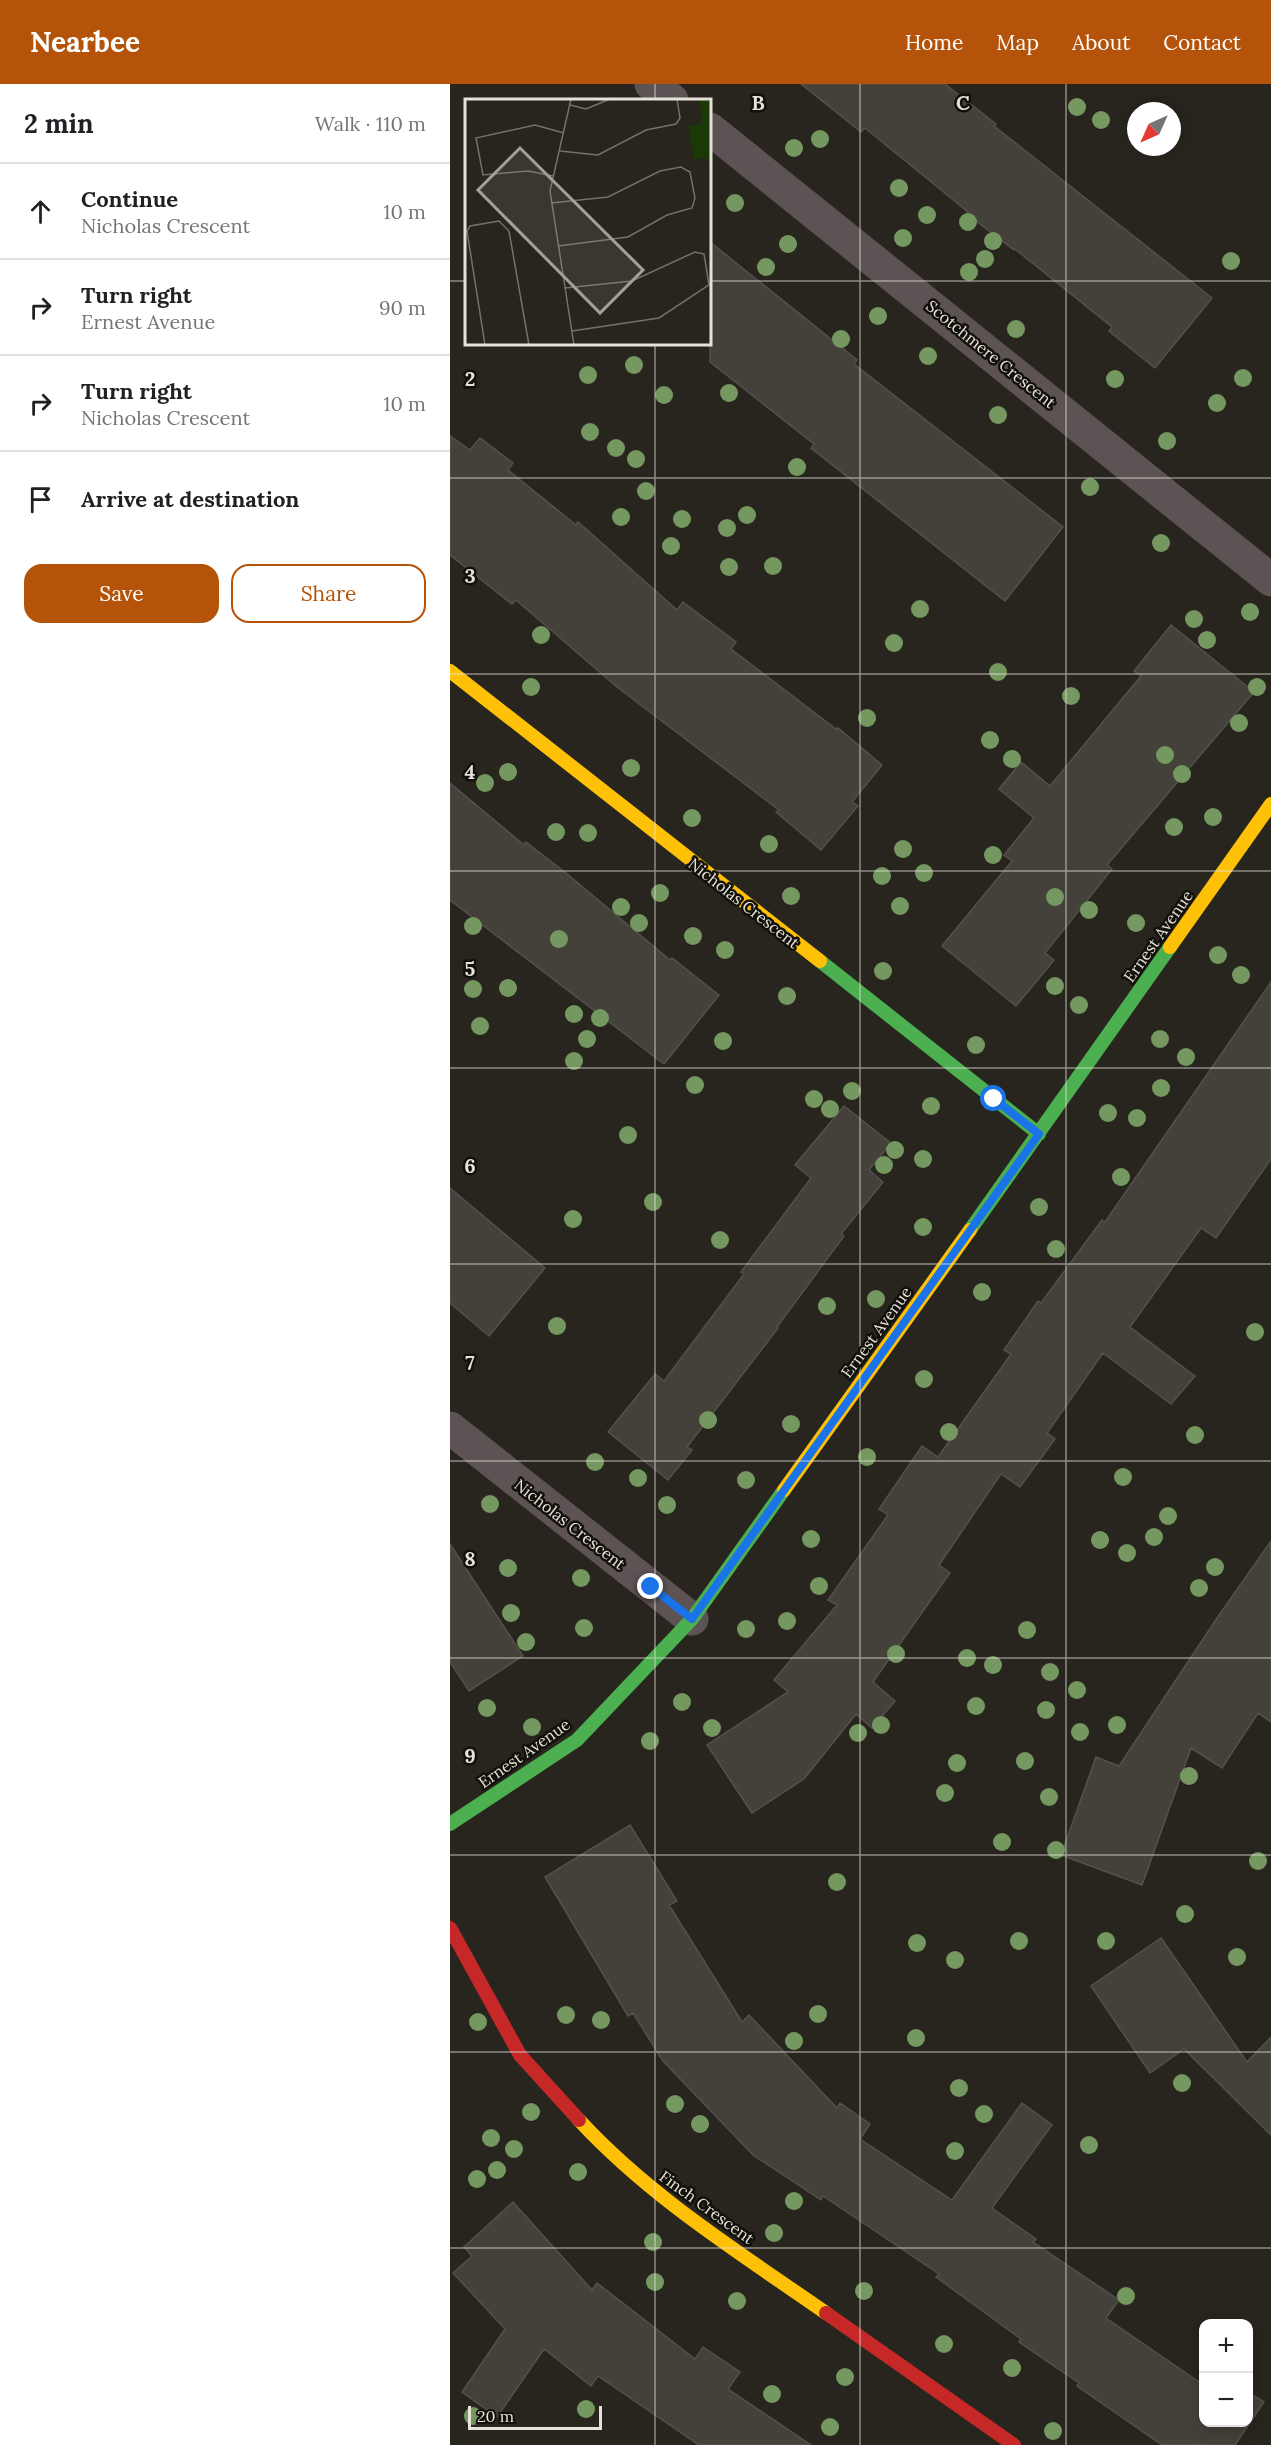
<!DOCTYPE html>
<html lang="en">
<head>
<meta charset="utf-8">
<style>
  :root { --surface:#fff; --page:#f6f6f6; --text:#202124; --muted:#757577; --line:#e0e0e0; --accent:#b45309 }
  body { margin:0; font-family:Lora,serif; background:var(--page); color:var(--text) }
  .controls { position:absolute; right:18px; bottom:18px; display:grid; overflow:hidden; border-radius:12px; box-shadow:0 3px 15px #0003 }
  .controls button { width:54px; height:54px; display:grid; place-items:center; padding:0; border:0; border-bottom:2px solid var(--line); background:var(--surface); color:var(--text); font:30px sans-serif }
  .compass { position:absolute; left:677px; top:18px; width:54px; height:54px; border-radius:50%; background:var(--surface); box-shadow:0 3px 15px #0003; rotate:225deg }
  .scale { position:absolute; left:18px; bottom:15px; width:134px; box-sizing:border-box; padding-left:6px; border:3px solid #e6e2da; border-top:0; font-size:16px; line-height:21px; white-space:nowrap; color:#e6e2da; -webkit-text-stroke:4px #12100a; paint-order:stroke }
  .stop { position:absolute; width:18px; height:18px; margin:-14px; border:4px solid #1a73e8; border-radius:50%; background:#fff }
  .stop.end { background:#1a73e8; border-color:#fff; box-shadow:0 2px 6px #0008 }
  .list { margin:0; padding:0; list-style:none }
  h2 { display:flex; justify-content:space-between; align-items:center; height:78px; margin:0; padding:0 24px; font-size:26px }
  h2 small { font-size:20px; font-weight:400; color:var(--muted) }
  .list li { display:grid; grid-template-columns:39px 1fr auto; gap:18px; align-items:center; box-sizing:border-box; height:96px; padding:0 24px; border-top:2px solid var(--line) }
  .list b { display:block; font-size:22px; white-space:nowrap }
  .list p { margin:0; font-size:20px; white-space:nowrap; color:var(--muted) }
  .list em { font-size:20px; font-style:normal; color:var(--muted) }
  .actions { display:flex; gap:12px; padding:18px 24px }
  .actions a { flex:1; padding:14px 0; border:2px solid var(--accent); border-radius:18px; text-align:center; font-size:21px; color:var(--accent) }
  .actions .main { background:var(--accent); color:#fff }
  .icon { flex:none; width:33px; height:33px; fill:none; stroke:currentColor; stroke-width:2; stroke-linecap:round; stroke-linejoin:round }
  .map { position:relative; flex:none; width:821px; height:2361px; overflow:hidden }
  header { display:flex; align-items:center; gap:36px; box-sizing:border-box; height:84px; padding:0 30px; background:var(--accent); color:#fff }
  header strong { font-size:28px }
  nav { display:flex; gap:33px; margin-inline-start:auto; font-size:21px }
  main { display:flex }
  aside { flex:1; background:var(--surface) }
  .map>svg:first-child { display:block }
  .building { fill:#44413b; stroke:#54504b; stroke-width:1.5 }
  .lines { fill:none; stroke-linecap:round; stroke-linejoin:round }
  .street { stroke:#5d5254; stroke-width:33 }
  .fast { stroke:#4caf50; stroke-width:14 }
  .slow { stroke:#ffc107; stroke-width:14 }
  .jam { stroke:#c62828; stroke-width:14 }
  .tree { fill:#759861 }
  .route { stroke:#1a73e8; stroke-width:8 }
  .grid { fill:none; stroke:#e6e2da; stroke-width:1.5; stroke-opacity:0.55 }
  .labels { text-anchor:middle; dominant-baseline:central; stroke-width:5; stroke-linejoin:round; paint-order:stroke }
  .street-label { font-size:16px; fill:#e6e2da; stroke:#12100a }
  .inset-road { fill:none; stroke:#747169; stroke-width:1.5 }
  .view { fill:#a4a098; fill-opacity:0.15; stroke:#a4a098; stroke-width:3 }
  .inset-edge { fill:none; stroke:#e6e2da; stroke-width:3 }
  .grid-label { font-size:20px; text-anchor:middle; font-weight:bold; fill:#e6e2da; stroke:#12100a; stroke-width:5; stroke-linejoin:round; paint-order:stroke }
</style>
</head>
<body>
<header>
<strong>Nearbee</strong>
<nav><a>Home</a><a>Map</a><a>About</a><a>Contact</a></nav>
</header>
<main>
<aside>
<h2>2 min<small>Walk · 110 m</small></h2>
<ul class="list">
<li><svg class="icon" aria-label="ahead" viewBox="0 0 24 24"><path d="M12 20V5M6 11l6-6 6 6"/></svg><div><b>Continue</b><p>Nicholas Crescent</p></div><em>10 m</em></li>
<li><svg class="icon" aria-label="right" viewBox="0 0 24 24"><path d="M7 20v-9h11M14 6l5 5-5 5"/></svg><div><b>Turn right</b><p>Ernest Avenue</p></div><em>90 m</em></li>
<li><svg class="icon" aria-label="right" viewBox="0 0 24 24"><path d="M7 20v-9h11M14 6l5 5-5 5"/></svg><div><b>Turn right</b><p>Nicholas Crescent</p></div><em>10 m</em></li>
<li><svg class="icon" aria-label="arrive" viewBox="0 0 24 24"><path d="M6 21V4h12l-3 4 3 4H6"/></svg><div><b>Arrive at destination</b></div></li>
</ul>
<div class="actions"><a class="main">Save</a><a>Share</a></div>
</aside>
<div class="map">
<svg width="821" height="2361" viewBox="0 0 821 2361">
  <rect width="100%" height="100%" fill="#28251e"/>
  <!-- building -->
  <path class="building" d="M351,0H495L546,40L544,42L762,214L705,284L659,247L662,243L565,165L564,166L517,130L518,128L415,44L411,48Z
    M260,158L407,276L404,280L613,443L555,517L361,364L364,360L260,278Z
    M0,352L20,366L30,354L63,379L58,386L126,441L128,438L227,526L233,518L286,558L281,565L386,645L388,644L432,681L402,718L408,722L371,766L326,728L329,726L167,603L66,516L62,520L0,471Z
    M721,541L804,608L657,781L662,785L595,869L604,876L566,922L492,862L562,777L554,771L584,734L549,705L571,678L600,702L691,592L684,587Z
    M0,699L74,761L76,758L116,789L220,876L222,874L269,911L214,980L0,816Z
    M821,898V1075L766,1154L751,1144L680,1243L745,1292L721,1320L653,1269L597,1349L605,1355L570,1403L551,1390L489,1481L500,1489L423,1598L445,1617L422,1644L406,1630L354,1695L302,1729L257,1661L338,1608L324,1596L387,1521L378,1516L438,1431L429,1425L472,1362L488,1373L561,1270L554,1266L588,1217L591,1219L652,1136L655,1138Z
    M394,1022L441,1059L419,1086L433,1098L391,1150L394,1152L327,1243L328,1244L237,1363L242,1366L218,1396L158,1348L205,1290L214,1297L294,1190L291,1188L361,1094L345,1081Z
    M0,1104L95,1184L39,1252L0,1219Z
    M821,1457V1638L808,1629L772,1684L741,1664L692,1801L611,1771L646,1673L669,1682L767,1534Z
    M0,1460L73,1572L19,1607L0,1578Z
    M180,1741L227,1817L219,1821L292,1938L299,1931L387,2024L390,2019L420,2040L410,2055L502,2116L572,2019L602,2041L542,2124L586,2155L583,2158L669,2216L656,2234L752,2300L753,2298V2338H798V2308L814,2318L785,2361H712L627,2302L629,2299L569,2258L571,2255L486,2193L489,2190L373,2112L371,2116L303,2071L213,1977L183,1929L178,1932L95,1793Z
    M711,1854L797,1978L821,1953V2051L734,1965L700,1989L641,1902Z
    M63,2118L142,2206L147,2199L245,2275L253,2263L290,2288L278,2305L361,2361H249L148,2292L141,2302L94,2265L47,2333L12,2308L55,2245L3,2189L22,2172L14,2163Z"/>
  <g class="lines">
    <!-- street -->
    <path class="street" d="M201,0L222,16
      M260,45L821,496
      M0,1344L242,1535"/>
    <!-- fast -->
    <path class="fast" d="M370,877L589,1050
      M520,1146L720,863
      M0,1740L127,1656L242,1535L334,1406"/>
    <!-- slow -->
    <path class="slow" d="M0,587L370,877
      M720,863L821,720
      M334,1406L520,1146
      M129,2036C200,2113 290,2169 376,2229"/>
    <!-- jam -->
    <path class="jam" d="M0,1844L70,1971L129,2036
      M376,2229L564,2361"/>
  </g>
  <!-- trees -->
  <g class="tree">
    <circle cx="627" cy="23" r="9"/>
    <circle cx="651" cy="36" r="9"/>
    <circle cx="370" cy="55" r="9"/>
    <circle cx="344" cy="64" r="9"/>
    <circle cx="449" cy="104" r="9"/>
    <circle cx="285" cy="119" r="9"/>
    <circle cx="477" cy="131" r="9"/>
    <circle cx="518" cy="138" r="9"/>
    <circle cx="453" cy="154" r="9"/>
    <circle cx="543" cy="157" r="9"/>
    <circle cx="338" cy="160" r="9"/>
    <circle cx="535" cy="175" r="9"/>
    <circle cx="781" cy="177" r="9"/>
    <circle cx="316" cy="183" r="9"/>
    <circle cx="519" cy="188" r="9"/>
    <circle cx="428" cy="232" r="9"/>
    <circle cx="566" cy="245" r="9"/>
    <circle cx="391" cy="255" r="9"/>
    <circle cx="478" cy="272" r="9"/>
    <circle cx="184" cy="281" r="9"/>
    <circle cx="138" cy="291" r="9"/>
    <circle cx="793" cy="294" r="9"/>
    <circle cx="665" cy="295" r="9"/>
    <circle cx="279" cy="309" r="9"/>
    <circle cx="214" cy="311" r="9"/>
    <circle cx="767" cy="319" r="9"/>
    <circle cx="548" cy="331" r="9"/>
    <circle cx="140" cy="348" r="9"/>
    <circle cx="717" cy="357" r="9"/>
    <circle cx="166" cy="364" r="9"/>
    <circle cx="186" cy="375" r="9"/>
    <circle cx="347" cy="383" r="9"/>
    <circle cx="640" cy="403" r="9"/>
    <circle cx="196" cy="407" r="9"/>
    <circle cx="297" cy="431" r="9"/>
    <circle cx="171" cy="433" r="9"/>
    <circle cx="232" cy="435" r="9"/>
    <circle cx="277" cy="444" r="9"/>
    <circle cx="711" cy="459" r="9"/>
    <circle cx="221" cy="462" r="9"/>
    <circle cx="323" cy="482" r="9"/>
    <circle cx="279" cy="483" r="9"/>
    <circle cx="470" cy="525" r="9"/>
    <circle cx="800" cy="528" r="9"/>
    <circle cx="744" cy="535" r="9"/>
    <circle cx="91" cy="551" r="9"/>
    <circle cx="757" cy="556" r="9"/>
    <circle cx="444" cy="559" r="9"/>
    <circle cx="548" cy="588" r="9"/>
    <circle cx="81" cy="603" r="9"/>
    <circle cx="807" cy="603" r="9"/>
    <circle cx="621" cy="612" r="9"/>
    <circle cx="417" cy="634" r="9"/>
    <circle cx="789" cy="639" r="9"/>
    <circle cx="540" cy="656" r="9"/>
    <circle cx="715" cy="671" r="9"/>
    <circle cx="562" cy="675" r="9"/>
    <circle cx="181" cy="684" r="9"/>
    <circle cx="58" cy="688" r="9"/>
    <circle cx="732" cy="690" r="9"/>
    <circle cx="35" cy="699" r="9"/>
    <circle cx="763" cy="733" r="9"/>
    <circle cx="242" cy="734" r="9"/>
    <circle cx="724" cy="743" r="9"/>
    <circle cx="106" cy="748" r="9"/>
    <circle cx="138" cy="749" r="9"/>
    <circle cx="319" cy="760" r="9"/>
    <circle cx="453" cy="765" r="9"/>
    <circle cx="543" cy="771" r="9"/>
    <circle cx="474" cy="789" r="9"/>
    <circle cx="432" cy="792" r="9"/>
    <circle cx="210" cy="809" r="9"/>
    <circle cx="341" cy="812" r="9"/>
    <circle cx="605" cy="813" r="9"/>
    <circle cx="450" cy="822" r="9"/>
    <circle cx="171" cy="823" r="9"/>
    <circle cx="639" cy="826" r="9"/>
    <circle cx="189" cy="839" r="9"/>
    <circle cx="686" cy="839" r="9"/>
    <circle cx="23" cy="842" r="9"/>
    <circle cx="243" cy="852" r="9"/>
    <circle cx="109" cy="855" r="9"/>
    <circle cx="275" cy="866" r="9"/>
    <circle cx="768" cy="871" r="9"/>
    <circle cx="433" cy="887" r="9"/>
    <circle cx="791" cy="891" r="9"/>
    <circle cx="605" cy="902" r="9"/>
    <circle cx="58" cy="904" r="9"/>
    <circle cx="23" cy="905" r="9"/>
    <circle cx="337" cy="912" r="9"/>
    <circle cx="629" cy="921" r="9"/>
    <circle cx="124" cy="930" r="9"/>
    <circle cx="150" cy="934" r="9"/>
    <circle cx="30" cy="942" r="9"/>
    <circle cx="137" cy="955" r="9"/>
    <circle cx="710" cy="955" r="9"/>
    <circle cx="273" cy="957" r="9"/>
    <circle cx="526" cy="961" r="9"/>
    <circle cx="736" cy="973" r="9"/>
    <circle cx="124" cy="977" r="9"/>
    <circle cx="245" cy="1001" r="9"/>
    <circle cx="711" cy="1004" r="9"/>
    <circle cx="402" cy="1007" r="9"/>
    <circle cx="364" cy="1015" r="9"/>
    <circle cx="481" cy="1022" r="9"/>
    <circle cx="380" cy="1025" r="9"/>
    <circle cx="658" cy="1029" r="9"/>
    <circle cx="687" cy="1034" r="9"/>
    <circle cx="178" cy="1051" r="9"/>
    <circle cx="445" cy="1066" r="9"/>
    <circle cx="473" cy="1075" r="9"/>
    <circle cx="434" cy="1081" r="9"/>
    <circle cx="671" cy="1093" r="9"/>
    <circle cx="203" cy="1118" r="9"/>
    <circle cx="589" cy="1123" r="9"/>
    <circle cx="123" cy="1135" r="9"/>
    <circle cx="473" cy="1143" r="9"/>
    <circle cx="270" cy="1156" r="9"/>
    <circle cx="606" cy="1165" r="9"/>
    <circle cx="532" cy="1208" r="9"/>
    <circle cx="426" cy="1215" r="9"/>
    <circle cx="377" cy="1222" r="9"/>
    <circle cx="107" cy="1242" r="9"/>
    <circle cx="805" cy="1248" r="9"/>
    <circle cx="474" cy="1295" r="9"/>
    <circle cx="258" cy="1336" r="9"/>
    <circle cx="341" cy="1340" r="9"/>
    <circle cx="499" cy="1348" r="9"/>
    <circle cx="745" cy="1351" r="9"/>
    <circle cx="417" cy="1373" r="9"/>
    <circle cx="145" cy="1378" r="9"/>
    <circle cx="673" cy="1393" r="9"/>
    <circle cx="188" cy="1394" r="9"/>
    <circle cx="296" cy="1396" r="9"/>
    <circle cx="40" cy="1420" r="9"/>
    <circle cx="217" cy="1421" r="9"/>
    <circle cx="718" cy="1432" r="9"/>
    <circle cx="704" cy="1453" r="9"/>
    <circle cx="361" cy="1455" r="9"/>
    <circle cx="650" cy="1456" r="9"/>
    <circle cx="677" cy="1469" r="9"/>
    <circle cx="765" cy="1483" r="9"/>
    <circle cx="58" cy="1484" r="9"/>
    <circle cx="131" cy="1494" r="9"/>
    <circle cx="369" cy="1502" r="9"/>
    <circle cx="749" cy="1504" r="9"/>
    <circle cx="61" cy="1529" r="9"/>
    <circle cx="337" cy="1537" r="9"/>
    <circle cx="134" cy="1544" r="9"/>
    <circle cx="296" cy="1545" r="9"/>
    <circle cx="577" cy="1546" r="9"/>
    <circle cx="76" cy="1558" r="9"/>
    <circle cx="446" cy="1570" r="9"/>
    <circle cx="517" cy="1574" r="9"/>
    <circle cx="543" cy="1581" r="9"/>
    <circle cx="600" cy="1588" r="9"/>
    <circle cx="627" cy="1606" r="9"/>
    <circle cx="232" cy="1618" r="9"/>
    <circle cx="526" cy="1622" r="9"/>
    <circle cx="37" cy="1624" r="9"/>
    <circle cx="596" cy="1626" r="9"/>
    <circle cx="431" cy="1641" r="9"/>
    <circle cx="667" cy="1641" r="9"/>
    <circle cx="82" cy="1643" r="9"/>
    <circle cx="262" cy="1644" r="9"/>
    <circle cx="630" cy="1648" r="9"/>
    <circle cx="408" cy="1649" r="9"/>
    <circle cx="200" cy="1657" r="9"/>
    <circle cx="575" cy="1677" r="9"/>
    <circle cx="507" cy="1679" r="9"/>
    <circle cx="739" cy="1692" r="9"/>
    <circle cx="495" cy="1709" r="9"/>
    <circle cx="599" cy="1713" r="9"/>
    <circle cx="552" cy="1758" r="9"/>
    <circle cx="606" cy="1766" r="9"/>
    <circle cx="808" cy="1777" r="9"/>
    <circle cx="387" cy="1798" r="9"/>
    <circle cx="735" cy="1830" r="9"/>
    <circle cx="569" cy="1857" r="9"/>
    <circle cx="656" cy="1857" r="9"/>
    <circle cx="467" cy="1859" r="9"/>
    <circle cx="787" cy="1873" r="9"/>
    <circle cx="505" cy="1876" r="9"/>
    <circle cx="368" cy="1930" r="9"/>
    <circle cx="116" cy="1931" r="9"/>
    <circle cx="151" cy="1936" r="9"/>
    <circle cx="28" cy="1938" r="9"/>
    <circle cx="466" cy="1954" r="9"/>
    <circle cx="344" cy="1957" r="9"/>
    <circle cx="732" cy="1999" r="9"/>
    <circle cx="509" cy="2004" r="9"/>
    <circle cx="225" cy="2020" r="9"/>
    <circle cx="81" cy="2028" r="9"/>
    <circle cx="534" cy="2030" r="9"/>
    <circle cx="250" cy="2040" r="9"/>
    <circle cx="41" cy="2054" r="9"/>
    <circle cx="639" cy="2061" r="9"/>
    <circle cx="64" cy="2065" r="9"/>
    <circle cx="505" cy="2067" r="9"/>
    <circle cx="47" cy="2086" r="9"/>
    <circle cx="128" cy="2088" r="9"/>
    <circle cx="27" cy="2095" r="9"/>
    <circle cx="344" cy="2117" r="9"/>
    <circle cx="324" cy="2149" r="9"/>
    <circle cx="203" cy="2158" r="9"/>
    <circle cx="205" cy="2198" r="9"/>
    <circle cx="414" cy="2207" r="9"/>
    <circle cx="676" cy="2212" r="9"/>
    <circle cx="287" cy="2217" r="9"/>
    <circle cx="494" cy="2260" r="9"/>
    <circle cx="562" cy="2284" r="9"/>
    <circle cx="395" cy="2293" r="9"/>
    <circle cx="322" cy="2310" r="9"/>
    <circle cx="136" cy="2325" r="9"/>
    <circle cx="23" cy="2332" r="9"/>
    <circle cx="380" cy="2343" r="9"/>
    <circle cx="603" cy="2347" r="9"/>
  </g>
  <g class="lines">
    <!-- route -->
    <path class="route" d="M201,1503L242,1535L589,1050L544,1015"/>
  </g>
  <!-- grid -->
  <path class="grid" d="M205,0V16M410,0V2361M616,0V2361M0,197H16M260,197H821M205,260V2361M0,394H821M0,590H821M0,787H821M0,984H821M0,1180H821M0,1377H821M0,1574H821M0,1771H821M0,1968H821M0,2164H821"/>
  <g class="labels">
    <!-- street labels -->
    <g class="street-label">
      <text transform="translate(541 270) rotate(39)">Scotchmere Crescent</text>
      <text transform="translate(294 819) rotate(38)">Nicholas Crescent</text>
      <text transform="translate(708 852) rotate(-55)">Ernest Avenue</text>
      <text transform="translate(426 1248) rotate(-54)">Ernest Avenue</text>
      <text transform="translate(120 1440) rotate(38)">Nicholas Crescent</text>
      <text transform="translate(74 1669) rotate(-35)">Ernest Avenue</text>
      <text transform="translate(257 2123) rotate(36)">Finch Crescent</text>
    </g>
  </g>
  <!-- overview -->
  <g transform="translate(15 15)">
    <rect width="246" height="246" fill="#28251e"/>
    <path d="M235,0H246V69L242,59L229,60L223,27L236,25Z" fill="#1a3906"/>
    <path class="inset-road" d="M106,0L85,92L109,246M105,6L121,10L145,0M95,52L133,56L181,31L211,25L215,19L212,0M88,77L63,72L18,76L11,39L70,26L99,34M86,104L143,98L195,72L216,68L225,73L230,99L227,109L202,116L163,138L93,147M100,189L167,182L230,153L239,155L244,186L194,219L107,232M20,246L2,132L5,127L34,122L44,132L64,246"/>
    <path class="view" d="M55,49L178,171L135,214L13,91Z"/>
    <rect width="246" height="246" class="inset-edge"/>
  </g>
  <g class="grid-label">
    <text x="308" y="26">B</text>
    <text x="513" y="26">C</text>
    <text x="20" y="302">2</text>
    <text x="20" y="499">3</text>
    <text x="20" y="695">4</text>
    <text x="20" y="892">5</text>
    <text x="20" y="1089">6</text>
    <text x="20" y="1286">7</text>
    <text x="20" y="1482">8</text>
    <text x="20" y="1679">9</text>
  </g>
</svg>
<div class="controls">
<button>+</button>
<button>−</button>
</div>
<svg class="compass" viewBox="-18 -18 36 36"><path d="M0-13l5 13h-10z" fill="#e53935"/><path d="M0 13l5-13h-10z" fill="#757577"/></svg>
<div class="scale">20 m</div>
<div class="stop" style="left:544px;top:1015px"></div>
<div class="stop end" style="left:201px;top:1503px"></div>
</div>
</main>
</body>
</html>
